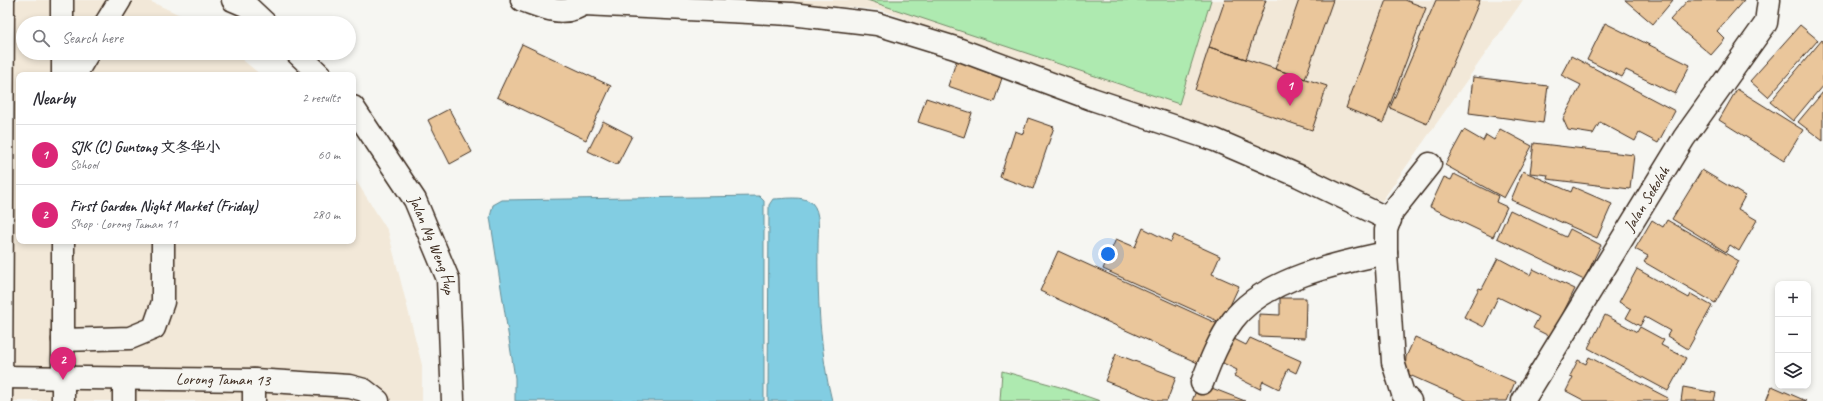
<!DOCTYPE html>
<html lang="en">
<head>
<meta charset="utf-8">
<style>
  :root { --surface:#fff; --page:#f2f2f3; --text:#2b2b33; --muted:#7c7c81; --line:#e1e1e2; --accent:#db2777 }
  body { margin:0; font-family:Caveat,"LXGW WenKai TC",sans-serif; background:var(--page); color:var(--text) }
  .controls { position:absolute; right:12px; bottom:12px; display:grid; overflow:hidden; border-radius:8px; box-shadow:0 2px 6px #0003 }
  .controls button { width:36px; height:36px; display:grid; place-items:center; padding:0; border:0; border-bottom:1px solid var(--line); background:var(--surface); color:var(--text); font:20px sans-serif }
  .you { position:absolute; left:1108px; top:254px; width:14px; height:14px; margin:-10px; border:3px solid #fff; border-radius:50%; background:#1a73e8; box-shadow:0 0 0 6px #1a73e833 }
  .badge { display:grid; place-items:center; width:26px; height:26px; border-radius:50%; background:var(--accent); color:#fff; font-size:13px; font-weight:700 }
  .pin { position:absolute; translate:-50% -33px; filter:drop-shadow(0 1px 2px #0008) }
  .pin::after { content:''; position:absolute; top:21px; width:14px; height:12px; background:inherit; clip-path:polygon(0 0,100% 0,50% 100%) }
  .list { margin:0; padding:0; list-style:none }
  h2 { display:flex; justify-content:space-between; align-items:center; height:52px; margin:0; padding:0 16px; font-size:17px }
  h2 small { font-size:13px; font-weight:400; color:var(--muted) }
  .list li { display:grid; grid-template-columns:26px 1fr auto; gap:12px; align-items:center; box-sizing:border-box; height:60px; padding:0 16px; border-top:1px solid var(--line) }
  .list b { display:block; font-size:15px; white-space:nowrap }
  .list p { margin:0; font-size:13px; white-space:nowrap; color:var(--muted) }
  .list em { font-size:13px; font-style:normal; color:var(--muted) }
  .icon { flex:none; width:22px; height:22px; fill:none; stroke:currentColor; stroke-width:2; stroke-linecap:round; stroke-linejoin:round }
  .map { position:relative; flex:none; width:1823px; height:401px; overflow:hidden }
  .search { position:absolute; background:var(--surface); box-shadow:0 2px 6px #0003; left:16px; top:16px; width:340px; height:44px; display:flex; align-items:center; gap:10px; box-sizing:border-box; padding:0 14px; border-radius:22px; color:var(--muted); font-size:15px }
  .panel { position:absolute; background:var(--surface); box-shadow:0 2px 6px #0003; left:16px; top:72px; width:340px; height:172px; border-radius:8px }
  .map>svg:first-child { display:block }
  .built { fill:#f2e8d8 }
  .green { fill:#aeeab0; stroke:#748a67 }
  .water { fill:#82cde2; stroke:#668c94 }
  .building { fill:#eac69b; stroke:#3b2a1e }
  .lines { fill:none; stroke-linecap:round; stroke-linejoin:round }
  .minor-casing { stroke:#3b2a1e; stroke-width:25 }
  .major-casing { stroke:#3b2a1e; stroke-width:25 }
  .minor { stroke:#f6f6f2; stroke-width:22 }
  .major { stroke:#f6f6f2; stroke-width:22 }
  .labels { text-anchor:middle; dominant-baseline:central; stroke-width:4; stroke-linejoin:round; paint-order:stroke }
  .street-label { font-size:16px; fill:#3b2a1e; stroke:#f6f6f2 }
</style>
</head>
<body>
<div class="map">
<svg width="1823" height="401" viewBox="0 0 1823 401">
  <rect width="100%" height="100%" fill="#f6f6f2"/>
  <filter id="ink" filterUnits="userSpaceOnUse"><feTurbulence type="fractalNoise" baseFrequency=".025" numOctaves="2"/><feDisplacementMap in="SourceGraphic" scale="8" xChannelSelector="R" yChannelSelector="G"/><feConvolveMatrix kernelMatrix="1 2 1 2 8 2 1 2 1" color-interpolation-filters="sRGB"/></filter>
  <g filter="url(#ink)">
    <!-- built -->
    <path class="built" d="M0,0H147L198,23H23V53H234L261,75H19V241H353V176L388,231L422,365V401H0Z
      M745,0H1523L1382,201L882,10Z"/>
    <!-- green -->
    <path class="green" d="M867,0H1211L1179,104Z
      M1002,371L1060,387L1100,401H1000Z"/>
    <!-- water -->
    <path class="water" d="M759,196L764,201V401H515V378L490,217L493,205L502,200Z
      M773,199C784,199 803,195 812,203C821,212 818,232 818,244C817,293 820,354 832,401H768L769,205Z"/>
    <!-- building -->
    <path class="building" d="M1225,0H1266L1246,59L1209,47Z
      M1299,0H1333L1305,79L1275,69Z
      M1386,0H1405L1426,8L1383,123L1346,108Z
      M1436,0H1480L1427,124L1390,108Z
      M1625,0H1673L1653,24Z
      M1688,0H1744L1717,31L1725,39L1711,55L1670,20Z
      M1605,23L1690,65L1675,94L1626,70L1622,77L1587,60Z
      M1800,25L1818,40L1768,97L1750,81Z
      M1822,40L1823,41V85L1793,121L1770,102Z
      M522,44L611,86L586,140L497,97Z
      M1209,47L1327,86L1312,130L1195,90Z
      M1571,56L1675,111L1658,143L1639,133L1635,141L1600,122L1593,134L1568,130L1563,119L1581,85L1561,75Z
      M957,59L1003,75L994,102L948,86Z
      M1473,77L1548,86L1543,123L1469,113Z
      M1737,89L1803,130L1784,161L1719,120Z
      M1823,92V141L1798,122Z
      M926,98L972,113L964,137L918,122Z
      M449,109L472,152L450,164L428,120Z
      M1028,118L1054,127L1033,189L1000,177L1015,131L1023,134Z
      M603,121L632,136L617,165L588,151Z
      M1500,129L1532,146L1504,198L1445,165L1464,130L1483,141L1486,135L1494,140Z
      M1534,143L1634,155L1630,189L1547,179L1548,175L1530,173Z
      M1702,170L1745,196L1738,209L1757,220L1739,251L1730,245L1726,252L1672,219Z
      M1523,171L1571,192L1573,187L1612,204L1597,238L1511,200Z
      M1454,174L1498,196L1496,202L1507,207L1493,237L1430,207L1444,177L1451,180Z
      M1510,210L1566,237L1570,229L1601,245L1584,280L1497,238Z
      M1652,220L1663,227L1667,220L1739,261L1715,303L1644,262L1648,256L1635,249Z
      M1143,228L1171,242L1174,235L1220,256L1212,274L1239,286L1222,323L1103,269L1116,239L1135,247Z
      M1058,251L1218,324L1200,364L1040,291Z
      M1498,258L1530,275L1533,269L1575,289L1551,337L1533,328L1539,317L1498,297L1484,327L1464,317L1479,288L1482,289Z
      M1637,269L1689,298L1691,294L1712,306L1688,349L1667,336L1670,331L1645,317L1640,326L1626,318L1631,309L1619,302Z
      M1280,298H1306L1305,338L1259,336V314L1280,315Z
      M1605,315L1637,332L1640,327L1664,340L1661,345L1686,358L1668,391L1588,348Z
      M1415,337L1515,382L1507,401H1468L1405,373L1406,357Z
      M1232,338L1246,345L1250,338L1301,361L1296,373L1288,369L1279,389L1263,381L1260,389L1234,376L1237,370L1221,362Z
      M1116,354L1176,377L1167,401H1157L1105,381Z
      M1589,357L1668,398L1666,401H1585L1566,391L1573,377L1570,376L1578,360L1586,364Z
      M1199,383L1245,401H1192Z
      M1772,386L1806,401H1766Z
      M1683,387L1716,393L1714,401H1681Z"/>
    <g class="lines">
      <defs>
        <g id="minor">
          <path d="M62,0V23"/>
          <path d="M522,0C548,9 565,19 590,0"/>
          <path d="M584,4L791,14L877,24L955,48L1092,99L1215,140L1299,176L1390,220"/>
          <path d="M106,23L120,0"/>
          <path d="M63,53V75"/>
          <path d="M75,75L88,53"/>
          <path d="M63,241V401"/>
          <path d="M63,340L130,338L154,328L163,302V241"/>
          <path id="s1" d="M0,377L254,380L349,386L364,390L378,401"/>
          <path d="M124,379V401"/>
          <path d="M254,380V401"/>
          <path d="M1202,383C1210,362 1219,339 1233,320C1264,279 1338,263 1386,253"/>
          <path d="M1,401L3,0"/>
          <path d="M1410,401L1403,394L1393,362L1386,253V230L1392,212L1430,164"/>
          <path id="s2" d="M1523,401L1684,138L1766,23L1769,0"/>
        </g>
        <g id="major">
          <path d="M233,0L247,6L265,23"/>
          <path d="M297,53L320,75"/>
          <path id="s3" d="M353,107L415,200L448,279L453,401"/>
        </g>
      </defs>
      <!-- minor casing -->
      <use href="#minor" class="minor-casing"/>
      <!-- major casing -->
      <use href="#major" class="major-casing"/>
      <!-- minor -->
      <use href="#minor" class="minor"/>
      <!-- major -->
      <use href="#major" class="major"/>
    </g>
  </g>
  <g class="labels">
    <!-- street labels -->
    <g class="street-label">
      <text stroke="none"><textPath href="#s2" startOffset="237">Jalan Sekolah</textPath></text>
      <text stroke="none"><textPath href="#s3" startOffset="160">Jalan Ng Weng Hup</textPath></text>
      <text stroke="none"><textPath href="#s1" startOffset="223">Lorong Taman 13</textPath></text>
    </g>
  </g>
</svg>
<div class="controls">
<button>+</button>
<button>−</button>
<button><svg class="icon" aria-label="layers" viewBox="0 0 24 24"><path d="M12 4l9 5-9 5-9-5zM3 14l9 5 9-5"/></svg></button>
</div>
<div class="you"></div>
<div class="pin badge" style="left:1290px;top:106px">1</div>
<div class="pin badge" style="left:63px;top:380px">2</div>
<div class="search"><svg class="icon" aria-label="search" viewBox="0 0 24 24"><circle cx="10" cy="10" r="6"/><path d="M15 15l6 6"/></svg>Search here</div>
<section class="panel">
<h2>Nearby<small>2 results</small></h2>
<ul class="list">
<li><span class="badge">1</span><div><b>SJK (C) Guntong 文冬华小</b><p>School</p></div><em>60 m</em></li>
<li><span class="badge">2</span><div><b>First Garden Night Market (Friday)</b><p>Shop · Lorong Taman 11</p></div><em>280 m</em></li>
</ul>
</section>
</div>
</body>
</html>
